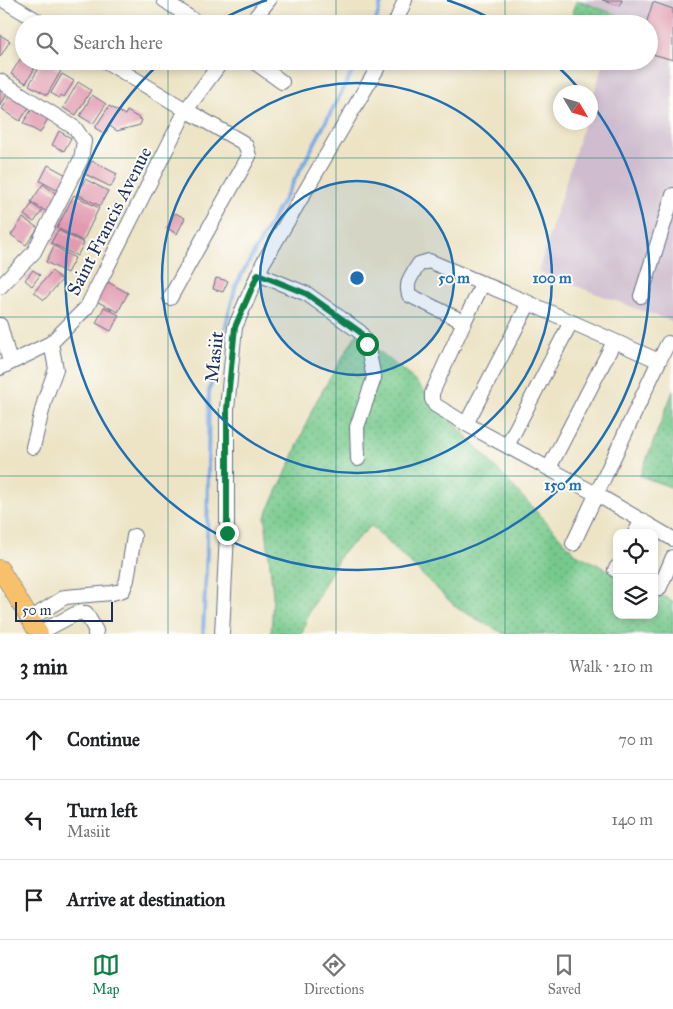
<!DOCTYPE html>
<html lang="en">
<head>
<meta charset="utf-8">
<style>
  :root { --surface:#fff; --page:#f2f2f2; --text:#202124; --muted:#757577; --line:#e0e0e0; --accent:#0b8043 }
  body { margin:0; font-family:"IM FELL Great Primer",serif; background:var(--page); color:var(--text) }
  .controls { position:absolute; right:15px; bottom:15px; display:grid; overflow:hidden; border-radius:10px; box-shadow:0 2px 8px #0003 }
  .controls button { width:45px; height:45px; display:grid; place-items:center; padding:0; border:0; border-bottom:1px solid var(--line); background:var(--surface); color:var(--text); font:25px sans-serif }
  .compass { position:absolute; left:553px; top:85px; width:45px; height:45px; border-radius:50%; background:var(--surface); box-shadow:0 2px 8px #0003; rotate:128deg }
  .scale { position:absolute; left:15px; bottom:12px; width:98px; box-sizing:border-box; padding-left:5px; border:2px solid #1b2f5e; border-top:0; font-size:14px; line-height:18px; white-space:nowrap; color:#1b2f5e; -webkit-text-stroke:4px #fdfcf7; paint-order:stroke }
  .stop { position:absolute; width:15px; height:15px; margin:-11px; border:4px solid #0b8043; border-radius:50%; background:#fff }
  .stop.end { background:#0b8043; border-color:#fff; box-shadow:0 1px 5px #0008 }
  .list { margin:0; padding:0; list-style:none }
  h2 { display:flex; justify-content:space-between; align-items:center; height:65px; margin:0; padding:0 20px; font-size:21px }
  h2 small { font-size:16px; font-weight:400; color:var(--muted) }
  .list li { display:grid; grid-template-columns:32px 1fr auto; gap:15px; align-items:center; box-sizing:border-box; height:80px; padding:0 20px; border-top:1px solid var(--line) }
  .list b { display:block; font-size:19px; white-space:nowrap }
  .list p { margin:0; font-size:16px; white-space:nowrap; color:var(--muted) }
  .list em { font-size:16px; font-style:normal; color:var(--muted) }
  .icon { flex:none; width:28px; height:28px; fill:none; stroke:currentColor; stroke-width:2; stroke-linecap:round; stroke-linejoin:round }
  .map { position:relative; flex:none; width:673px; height:634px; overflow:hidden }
  .search { position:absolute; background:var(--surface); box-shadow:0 2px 8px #0003; left:15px; right:15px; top:15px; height:55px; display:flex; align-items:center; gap:12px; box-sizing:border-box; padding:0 18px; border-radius:28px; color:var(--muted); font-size:19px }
  .sheet { height:305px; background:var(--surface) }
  nav { display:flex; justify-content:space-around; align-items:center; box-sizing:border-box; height:70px; border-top:1px solid var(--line); background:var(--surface); font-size:14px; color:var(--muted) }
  nav a { display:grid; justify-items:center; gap:2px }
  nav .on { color:var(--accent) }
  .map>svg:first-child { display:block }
  .industrial { fill:#cfbdcf }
  .grass { fill:url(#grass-dots); stroke:#487c75 }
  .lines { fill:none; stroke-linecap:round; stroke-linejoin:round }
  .stream { stroke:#7baae5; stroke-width:4 }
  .building { fill:#e19ab0 }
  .minor-casing { stroke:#646e82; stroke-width:16 }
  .major-casing { stroke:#646e82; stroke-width:19 }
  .minor { stroke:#fff; stroke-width:14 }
  .major { stroke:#f7c06b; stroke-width:18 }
  .route { stroke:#0b8043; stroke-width:6 }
  .grid { fill:none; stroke:#0f766e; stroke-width:1; stroke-opacity:0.55 }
  .ring { fill:none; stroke:#1f6fb2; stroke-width:2.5 }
  .labels { text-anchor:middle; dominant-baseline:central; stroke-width:4; stroke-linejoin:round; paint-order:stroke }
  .street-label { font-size:19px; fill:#1b2f5e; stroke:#fdfcf7 }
  .centre { fill:#1f6fb2; stroke:#fdfcf7; stroke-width:2.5 }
  .ring-label { font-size:15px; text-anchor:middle; font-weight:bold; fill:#1f6fb2; stroke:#fdfcf7; stroke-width:4; stroke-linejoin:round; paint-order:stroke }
</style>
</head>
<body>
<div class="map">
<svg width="673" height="634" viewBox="0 0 673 634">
  <defs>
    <pattern id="grass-dots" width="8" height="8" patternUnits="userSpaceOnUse" patternTransform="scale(1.25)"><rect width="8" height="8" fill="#76c98c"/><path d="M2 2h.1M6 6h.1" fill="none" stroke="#60a476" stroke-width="1.8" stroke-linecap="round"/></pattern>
  </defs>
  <rect width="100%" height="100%" fill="#fdfcf7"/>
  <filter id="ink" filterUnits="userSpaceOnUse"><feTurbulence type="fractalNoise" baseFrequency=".02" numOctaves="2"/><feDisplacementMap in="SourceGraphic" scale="10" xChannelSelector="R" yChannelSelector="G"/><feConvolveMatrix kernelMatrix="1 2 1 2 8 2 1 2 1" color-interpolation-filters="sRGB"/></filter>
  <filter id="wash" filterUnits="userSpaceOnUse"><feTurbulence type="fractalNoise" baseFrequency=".0096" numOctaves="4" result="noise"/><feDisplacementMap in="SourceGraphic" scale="20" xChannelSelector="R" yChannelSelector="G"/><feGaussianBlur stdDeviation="1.12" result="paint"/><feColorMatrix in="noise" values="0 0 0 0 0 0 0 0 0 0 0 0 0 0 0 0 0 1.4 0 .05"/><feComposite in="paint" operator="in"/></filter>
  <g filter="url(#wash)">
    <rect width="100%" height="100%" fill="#ede4c6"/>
    <!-- industrial -->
    <path class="industrial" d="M579,0H673V322L538,272L584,123L590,122L591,103L604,61H649V24H615L618,14Z"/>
    <!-- grass -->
    <path class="grass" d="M577,0L618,15L615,24H569Z
      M357,333L412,378L576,554L617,574V615H654V592L673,601V634H504L457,608L371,526L341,554L308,614L302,634H271L273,595L265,517L289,466L314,405Z
      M673,391V488L640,476Z"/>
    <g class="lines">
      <!-- stream -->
      <path class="stream" d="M375,24L382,0
        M203,634L207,548L209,392L236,285L304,163L358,61"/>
    </g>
    <g id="blocks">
      <!-- building -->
      <path class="building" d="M602,0H622L620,6Z
        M653,2L673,9V60L649,53V24H646Z
        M0,35L10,41L0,57Z
        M24,53V61H39L26,83L11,74Z
        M43,61L61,71L47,95L29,85Z
        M62,74L74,81L64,97L61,95L59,98L51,93Z
        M78,82L91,90L76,115L63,108Z
        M0,88L8,93L0,106Z
        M13,92L32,103L20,121L2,109Z
        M92,95L106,104L93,124L80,116Z
        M34,106L50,115L40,133L23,123Z
        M109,106L125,115L127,111L142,120L140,125L117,131L110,126L105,134L95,128Z
        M59,131L71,138L64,151L52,145Z
        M92,161L117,174L111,187L85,174Z
        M48,165L70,177L62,193L40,181Z
        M85,179L108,191L100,206L77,194Z
        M43,184L58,195L47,212L31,202Z
        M74,195L99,208L83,241L57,228Z
        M32,204L42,211L34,222L24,215Z
        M175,213L185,218L177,234L167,228Z
        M23,218L38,228L26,245L11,235Z
        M58,230L84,243L77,256L51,243Z
        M54,246L75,258L67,273L46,262Z
        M33,270L40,275L32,286L25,280Z
        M52,271L62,280L44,300L34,292Z
        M216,278L228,281L223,292L213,289Z
        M104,280L128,293L118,312L94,300Z
        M104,307L119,315L111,331L96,323Z"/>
    </g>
  </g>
  <g filter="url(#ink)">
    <use href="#blocks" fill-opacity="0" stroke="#646e82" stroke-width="1"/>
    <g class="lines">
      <defs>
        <path id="minor" d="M3,0L43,24
          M164,0L199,24
          M250,24L269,0
          M395,24L405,0
          M105,61L186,110L242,142L246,146L249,156L170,298
          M253,61L282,82
          M0,81L75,128L84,141L81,159L34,252L0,287
          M258,274L307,294L360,332L367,344L374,378L357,427L358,459
          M641,296L673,195
          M464,322L483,283
          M0,325L10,362
          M668,343L659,361L529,303L429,261L419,264C412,275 405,282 409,295L464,322L432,393V399L435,405L466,424L596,494L673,539
          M0,368L51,343L87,307L186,110L222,61
          M466,424L529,303
          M507,446L571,322
          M33,447L45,399L56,369L51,343
          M549,468L614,342
          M635,533L642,520
          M573,544L659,361
          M615,570L617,567
          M659,589L673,557
          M30,619L65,597L112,593L123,590L127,580L134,536
          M39,633L77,613H86L96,631L95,634
          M222,634L227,533V409L235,327L263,263L377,69L380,61"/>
        <path id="major" d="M0,569L39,634"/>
      </defs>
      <!-- minor casing -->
      <use href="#minor" class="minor-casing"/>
      <!-- major casing -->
      <use href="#major" class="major-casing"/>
      <!-- minor -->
      <use href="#minor" class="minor"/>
      <!-- major -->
      <use href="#major" class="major"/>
    </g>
  </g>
  <g class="lines" filter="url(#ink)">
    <!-- route -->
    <path class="route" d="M227,533V409L235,327L258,274L307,294L360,332L367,344"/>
  </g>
  <!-- grid -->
  <path class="grid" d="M168,0V24M336,0V24M505,0V24M168,61V634M336,61V634M505,61V634M0,158H673M0,317H673M0,476H673"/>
  <!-- distance rings -->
  <circle cx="357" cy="278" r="97" fill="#1f6fb2" fill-opacity=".12"/>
  <g class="ring">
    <circle cx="357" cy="278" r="97"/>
    <circle cx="357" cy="278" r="195"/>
    <path d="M215 23A292 292 0 0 1 267 0M447 0A292 292 0 0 1 499 23M554 63A292 292 0 0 1 582 92M592 104A292 292 0 1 1 160 63"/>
  </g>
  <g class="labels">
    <!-- street labels -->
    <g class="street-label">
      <text transform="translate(109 221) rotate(-63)">Saint Francis Avenue</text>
      <text transform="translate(214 357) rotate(-84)">Masiit</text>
    </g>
  </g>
  <circle cx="357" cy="278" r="8" class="centre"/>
  <g class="ring-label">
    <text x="454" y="283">50 m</text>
    <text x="552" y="283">100 m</text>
    <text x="563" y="490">150 m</text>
  </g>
</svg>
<div class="controls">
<button><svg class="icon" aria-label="locate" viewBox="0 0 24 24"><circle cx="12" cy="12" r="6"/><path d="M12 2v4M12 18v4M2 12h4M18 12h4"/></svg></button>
<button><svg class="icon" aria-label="layers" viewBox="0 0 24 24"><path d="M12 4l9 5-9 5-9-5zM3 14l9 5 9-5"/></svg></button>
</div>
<svg class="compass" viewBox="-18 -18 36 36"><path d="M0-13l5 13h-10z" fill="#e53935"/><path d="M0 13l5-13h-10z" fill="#757577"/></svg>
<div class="scale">50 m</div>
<div class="stop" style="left:367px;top:344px"></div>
<div class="stop end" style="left:227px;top:533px"></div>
<div class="search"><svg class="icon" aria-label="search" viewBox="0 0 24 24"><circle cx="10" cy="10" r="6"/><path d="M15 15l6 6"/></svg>Search here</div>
</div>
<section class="sheet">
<h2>3 min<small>Walk · 210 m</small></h2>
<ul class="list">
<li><svg class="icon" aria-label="ahead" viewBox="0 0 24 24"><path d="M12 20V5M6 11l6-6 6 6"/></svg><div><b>Continue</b></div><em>70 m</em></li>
<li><svg class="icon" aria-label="left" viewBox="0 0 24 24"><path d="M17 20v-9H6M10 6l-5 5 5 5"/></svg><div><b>Turn left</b><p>Masiit</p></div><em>140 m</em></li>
<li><svg class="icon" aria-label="arrive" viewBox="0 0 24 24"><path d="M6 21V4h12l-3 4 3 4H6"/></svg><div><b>Arrive at destination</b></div></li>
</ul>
</section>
<nav>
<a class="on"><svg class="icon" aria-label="map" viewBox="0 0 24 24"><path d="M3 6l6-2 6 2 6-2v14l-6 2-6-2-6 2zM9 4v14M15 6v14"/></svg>Map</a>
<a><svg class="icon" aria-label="directions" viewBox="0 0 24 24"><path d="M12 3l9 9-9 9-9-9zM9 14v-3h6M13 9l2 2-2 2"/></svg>Directions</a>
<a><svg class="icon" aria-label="saved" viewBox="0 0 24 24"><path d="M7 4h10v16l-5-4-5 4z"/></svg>Saved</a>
</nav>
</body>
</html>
